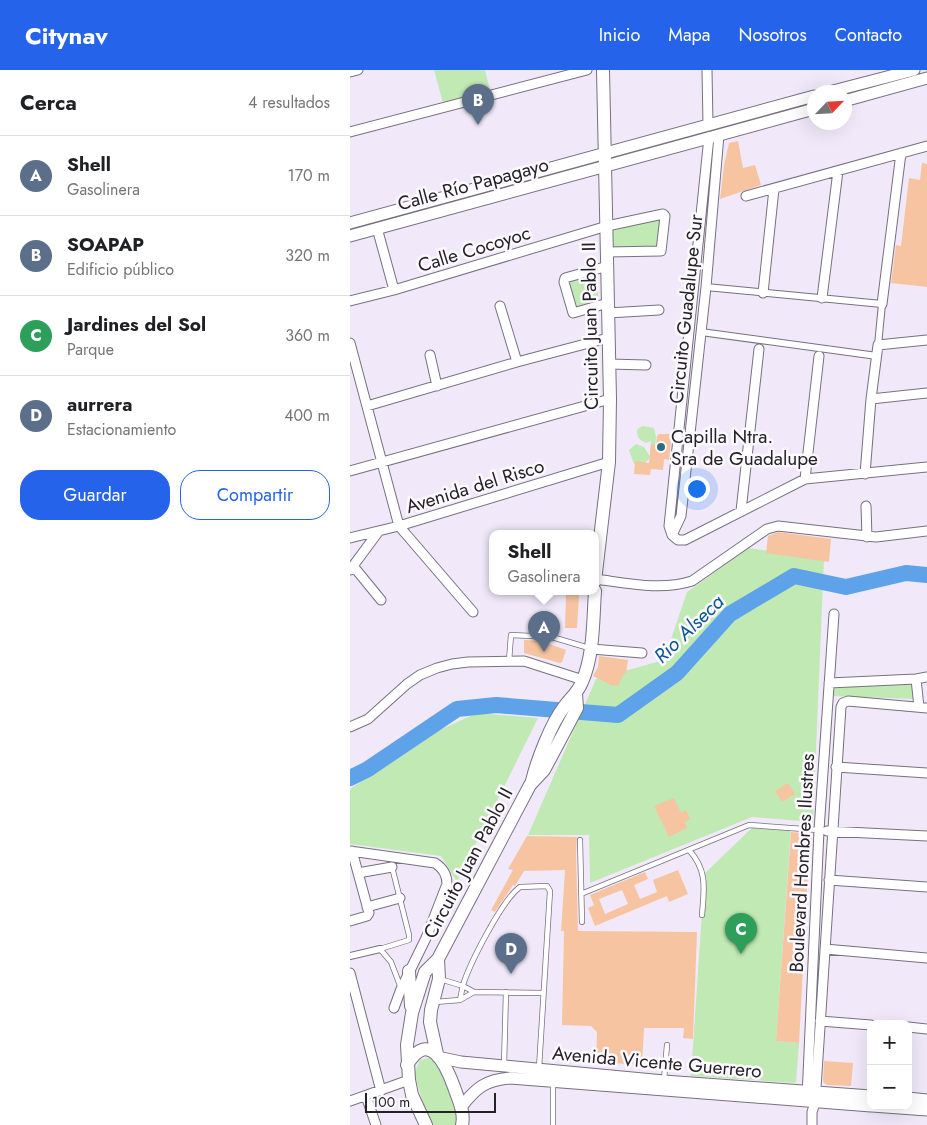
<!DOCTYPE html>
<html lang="es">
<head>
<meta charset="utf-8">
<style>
  :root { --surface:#fff; --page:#f6f6f6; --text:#202124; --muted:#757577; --line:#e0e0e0; --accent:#2563eb }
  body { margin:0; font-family:Jost,sans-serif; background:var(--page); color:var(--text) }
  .controls { position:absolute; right:15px; bottom:15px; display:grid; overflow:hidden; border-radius:10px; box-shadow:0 5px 20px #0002 }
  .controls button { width:45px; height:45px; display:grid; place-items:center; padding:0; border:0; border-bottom:1px solid var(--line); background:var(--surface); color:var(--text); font:25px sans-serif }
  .compass { position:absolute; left:457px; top:15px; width:45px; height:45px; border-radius:50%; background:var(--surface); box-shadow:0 5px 20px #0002; rotate:65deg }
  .scale { position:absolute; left:15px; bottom:12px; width:131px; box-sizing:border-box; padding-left:5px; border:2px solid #242127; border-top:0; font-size:14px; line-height:18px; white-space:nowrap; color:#242127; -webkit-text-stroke:4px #fbf9fd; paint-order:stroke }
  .you { position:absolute; left:346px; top:418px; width:18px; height:18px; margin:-12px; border:4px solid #fff; border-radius:50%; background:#1a73e8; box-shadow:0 0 0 8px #1a73e833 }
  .badge { display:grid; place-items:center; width:32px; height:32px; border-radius:50%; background:var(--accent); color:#fff; font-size:16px; font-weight:700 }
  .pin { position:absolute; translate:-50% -41px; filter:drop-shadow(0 1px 2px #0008) }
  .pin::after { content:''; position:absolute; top:26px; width:18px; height:15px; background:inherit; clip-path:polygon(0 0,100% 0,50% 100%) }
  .popup { position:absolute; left:139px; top:460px; width:110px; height:65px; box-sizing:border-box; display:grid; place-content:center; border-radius:10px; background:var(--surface); filter:drop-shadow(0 1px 4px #0005); font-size:16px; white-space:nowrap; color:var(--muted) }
  .popup b { font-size:19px; color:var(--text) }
  .popup::after { content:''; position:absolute; left:50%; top:100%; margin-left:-10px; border:10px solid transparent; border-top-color:var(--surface) }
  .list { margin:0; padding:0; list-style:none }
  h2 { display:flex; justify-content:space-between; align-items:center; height:65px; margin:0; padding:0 20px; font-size:21px }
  h2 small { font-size:16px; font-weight:400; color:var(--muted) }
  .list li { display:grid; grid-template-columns:32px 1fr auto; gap:15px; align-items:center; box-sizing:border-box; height:80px; padding:0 20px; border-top:1px solid var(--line) }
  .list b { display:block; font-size:19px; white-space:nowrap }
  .list p { margin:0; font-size:16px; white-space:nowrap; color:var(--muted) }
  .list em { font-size:16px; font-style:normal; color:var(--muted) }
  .actions { display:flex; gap:10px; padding:15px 20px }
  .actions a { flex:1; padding:11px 0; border:1px solid var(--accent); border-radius:20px; text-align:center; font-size:18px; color:var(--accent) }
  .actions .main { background:var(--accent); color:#fff }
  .map { position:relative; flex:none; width:577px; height:1055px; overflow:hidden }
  header { display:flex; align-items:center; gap:30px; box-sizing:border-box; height:70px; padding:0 25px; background:var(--accent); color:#fff }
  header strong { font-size:24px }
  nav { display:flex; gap:28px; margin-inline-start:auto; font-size:18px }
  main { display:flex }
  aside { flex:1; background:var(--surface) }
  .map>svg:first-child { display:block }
  .green { fill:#c0e9b4 }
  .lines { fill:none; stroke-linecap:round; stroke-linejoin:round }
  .river { stroke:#5ea2e9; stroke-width:16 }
  .building { fill:#f6c4a0; fill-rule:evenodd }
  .service-casing { stroke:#78707f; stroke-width:6 }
  .pedestrian-casing { stroke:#78707f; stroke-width:8 }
  .minor-casing { stroke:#78707f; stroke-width:11 }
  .secondary-casing { stroke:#78707f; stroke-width:13 }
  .primary-casing { stroke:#78707f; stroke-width:14 }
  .service { stroke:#fff; stroke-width:4.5 }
  .pedestrian { stroke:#fff; stroke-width:6 }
  .minor { stroke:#fff; stroke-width:9 }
  .secondary { stroke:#fff; stroke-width:11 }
  .primary { stroke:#fff; stroke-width:12 }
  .poi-dot { fill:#2c6d81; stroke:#fbf9fd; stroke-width:2 }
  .labels { text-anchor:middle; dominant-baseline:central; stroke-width:5; stroke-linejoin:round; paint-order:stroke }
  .street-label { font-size:19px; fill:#242127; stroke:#fbf9fd }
  .poi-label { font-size:19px; fill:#242127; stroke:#fbf9fd; text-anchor:start }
  .water-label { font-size:20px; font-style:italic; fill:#085696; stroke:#fbf9fd }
</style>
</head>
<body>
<header>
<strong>Citynav</strong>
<nav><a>Inicio</a><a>Mapa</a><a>Nosotros</a><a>Contacto</a></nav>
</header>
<main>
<aside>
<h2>Cerca<small>4 resultados</small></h2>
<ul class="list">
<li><span class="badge" style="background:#5c6f8a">A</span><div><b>Shell</b><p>Gasolinera</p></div><em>170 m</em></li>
<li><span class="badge" style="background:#5c6f8a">B</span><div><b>SOAPAP</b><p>Edificio público</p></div><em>320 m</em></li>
<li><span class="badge" style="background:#2e9e5b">C</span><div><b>Jardines del Sol</b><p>Parque</p></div><em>360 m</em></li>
<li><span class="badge" style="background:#5c6f8a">D</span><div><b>aurrera</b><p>Estacionamiento</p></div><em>400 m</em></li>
</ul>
<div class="actions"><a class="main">Guardar</a><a>Compartir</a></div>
</aside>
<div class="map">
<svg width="577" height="1055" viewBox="0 0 577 1055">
  <rect width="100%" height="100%" fill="#f1e9fa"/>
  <!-- green -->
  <path class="green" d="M84,0H135L140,20L93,33Z
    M313,146L309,180H260L259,162Z
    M248,201V235L223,242L215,210Z
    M292,356L304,358L306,367L304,388L299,387V389L292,396L284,394L279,380L286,374L294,377L300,387L301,371L296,373C289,370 287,367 287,360Z
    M399,478L474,489L463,752L402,747L240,813L239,765H178L246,609L314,590L337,522Z
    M563,614V629L482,626L483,617Z
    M127,643L188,648L107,812L91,786L0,774V719L83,663Z
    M405,755L441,757L426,971L449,973L446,1013L341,1006L354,812L353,805Z
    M82,987L93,994L111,1049L108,1055H80L64,1004L70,990Z"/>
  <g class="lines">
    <!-- river -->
    <path class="river" d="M0,708L18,699L107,639L146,635L268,645L327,603L380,544L444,506L496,517L556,503L577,505"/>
  </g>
  <!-- building -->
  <path class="building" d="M388,71L393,98L405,95L411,115L370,129L374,95L379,73Z
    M572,93L577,94V217L541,213L546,175L551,176L559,108L570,110Z
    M309,364H322L319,390L314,389L313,400L301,399L300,405L284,404L285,391L299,393L301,374L306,375L307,366Z
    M428,462L481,469L479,492L416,483L418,466Z
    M216,525H229L227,558H215Z
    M174,570L191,571L216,580L212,592L210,593L174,583Z
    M249,586L278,590L276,604L274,603L268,616L264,615L263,616L243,606L248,597Z
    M438,713L445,724L432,732L425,721Z
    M324,728L331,743L336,740L340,749L335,752L337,758L319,767L304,736Z
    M441,762L462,764L458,802L449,973L426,971Z
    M177,766L227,767L226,782L228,861L347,862L343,969L333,968L334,958H294L292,995L246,992L247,962L241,956L212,955L214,861H211L215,800L174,801L165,816L163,815L145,842L141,840L163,800L158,799Z
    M328,800L338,824L319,832L317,826L245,856L238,838L244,835L240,825L295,802L298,809L284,815L290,829L307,822L303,810ZM272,820L278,834L255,844L249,829Z
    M474,991L503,993L501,1016L477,1015L474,1013L473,1011Z"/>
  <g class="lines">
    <defs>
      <path id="service" d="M159,591L161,565L202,567L239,578
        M230,770L232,852
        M339,780C358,801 354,819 352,845
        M42,797L59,865V870L30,879L41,892L51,918
        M231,824L399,755L468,760
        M90,909L113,916L124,922
        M110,930C111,925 112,920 113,915C120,893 152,830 170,817L197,816L200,821L189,998
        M85,932L110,930L124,922L193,923
        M154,995L156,922
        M314,1010L317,975
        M203,1012V1055"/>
      <path id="pedestrian" d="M356,217L532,234L528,275
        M351,262L527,286
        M0,886L30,879"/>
      <path id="minor" d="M357,0L358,54
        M0,2L8,0
        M0,62L237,0
        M359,67L319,456L322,465L328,470H335L455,409L577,397
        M396,126L577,76
        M27,158L44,220
        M258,196L215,208L214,212L223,243L258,233
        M413,223L424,119
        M472,228L488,101
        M0,231L44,220L257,156L313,144L315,146L311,181L257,182
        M532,234L551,83
        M150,236L167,292
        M258,243L309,240
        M0,273L49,456L123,542
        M80,285L87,316
        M259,294L296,295
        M521,329L577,323
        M17,336L167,292L258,268
        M0,401L260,329
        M515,404L521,329L528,275L577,270
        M455,409L469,286
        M516,436L517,467
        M391,441L409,279
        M322,465L331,446L356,217L369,65
        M0,468L49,456L259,392
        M4,497L31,530
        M0,500L29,461
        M245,509C277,513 311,521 342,511L417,459L428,456L526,467L577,461
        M241,579L292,583
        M566,609L569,637
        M479,613L566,609L577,607
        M0,657L18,649L57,614L70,605L87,598L102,594L118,592L174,591L233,610
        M486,697L577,703
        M477,761L577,766
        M0,781L85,793C93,798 97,804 97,814L76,868L51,919L44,938
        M8,803L42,797
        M479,810L577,817
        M17,837L50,828
        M0,851L17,846L19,843L2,781
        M475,879L577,888
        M0,903L31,1021
        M470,951L521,955
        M558,957L577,959
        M16,1026L26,1055
        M457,1027L469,760L484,544
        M0,1031L59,1010
        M462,1055V1042L465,1033L491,637L493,633L498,631L577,638"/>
      <path id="secondary" d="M479,22L564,0
        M494,31L577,8
        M0,153L464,26
        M0,166L464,39
        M92,988L111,992L314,1011L521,1026
        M558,1028L577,1030
        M522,1036L577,1040
        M111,1037C126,1018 135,1010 160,1008L521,1036"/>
      <path id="primary" d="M245,511L259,392L260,329L253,0
        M182,711C187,690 201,654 214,637C221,627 227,624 232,612C244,585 243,550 245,521
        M59,901L61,936
        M87,984L80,952L81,940L89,909L88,889
        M57,995C79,958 96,995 104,1017C108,1029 115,1042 112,1055
        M76,1055L62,1025L59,1010L57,975L62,943L75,902L88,889L180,715L194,700L227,638L226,624"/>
    </defs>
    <!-- service casing -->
    <use href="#service" class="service-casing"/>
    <!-- pedestrian casing -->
    <use href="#pedestrian" class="pedestrian-casing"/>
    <!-- minor casing -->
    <use href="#minor" class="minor-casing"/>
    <!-- secondary casing -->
    <use href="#secondary" class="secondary-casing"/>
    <!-- primary casing -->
    <use href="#primary" class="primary-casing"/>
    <!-- service -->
    <use href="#service" class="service"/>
    <!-- pedestrian -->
    <use href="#pedestrian" class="pedestrian"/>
    <!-- minor -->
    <use href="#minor" class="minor"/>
    <!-- secondary -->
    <use href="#secondary" class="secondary"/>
    <!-- primary -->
    <use href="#primary" class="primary"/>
  </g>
  <!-- markers -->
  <circle class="poi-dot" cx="311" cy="377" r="5"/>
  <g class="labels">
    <!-- street labels -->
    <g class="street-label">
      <text transform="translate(123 114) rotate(-15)">Calle Río Papagayo</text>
      <text transform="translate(124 179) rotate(-17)">Calle Cocoyoc</text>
      <text transform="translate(336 239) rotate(-84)">Circuito Guadalupe Sur</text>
      <text transform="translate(240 256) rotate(-91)">Circuito Juan Pablo II</text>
      <text transform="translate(125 416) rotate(-17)">Avenida del Risco</text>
      <text transform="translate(118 793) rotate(-62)">Circuito Juan Pablo II</text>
      <text transform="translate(452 793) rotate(-87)">Boulevard Hombres Ilustres</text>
      <text transform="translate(307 992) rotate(5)">Avenida Vicente Guerrero</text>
    </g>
    <!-- poi labels -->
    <g class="poi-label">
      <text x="321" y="366">Capilla Ntra.<tspan x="321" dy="22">Sra de Guadalupe</tspan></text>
    </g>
    <!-- water labels -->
    <g class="water-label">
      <text transform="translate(339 559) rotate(-44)">Rio Alseca</text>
    </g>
  </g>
</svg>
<div class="controls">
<button>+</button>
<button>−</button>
</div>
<svg class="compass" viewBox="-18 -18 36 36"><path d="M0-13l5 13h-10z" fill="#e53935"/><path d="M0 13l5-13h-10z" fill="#757577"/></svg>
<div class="scale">100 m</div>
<div class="you"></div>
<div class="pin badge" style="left:194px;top:582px;background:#5c6f8a">A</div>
<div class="popup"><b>Shell</b>Gasolinera</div>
<div class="pin badge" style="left:128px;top:55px;background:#5c6f8a">B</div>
<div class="pin badge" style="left:391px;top:884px;background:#2e9e5b">C</div>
<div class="pin badge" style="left:161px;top:904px;background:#5c6f8a">D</div>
</div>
</main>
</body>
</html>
